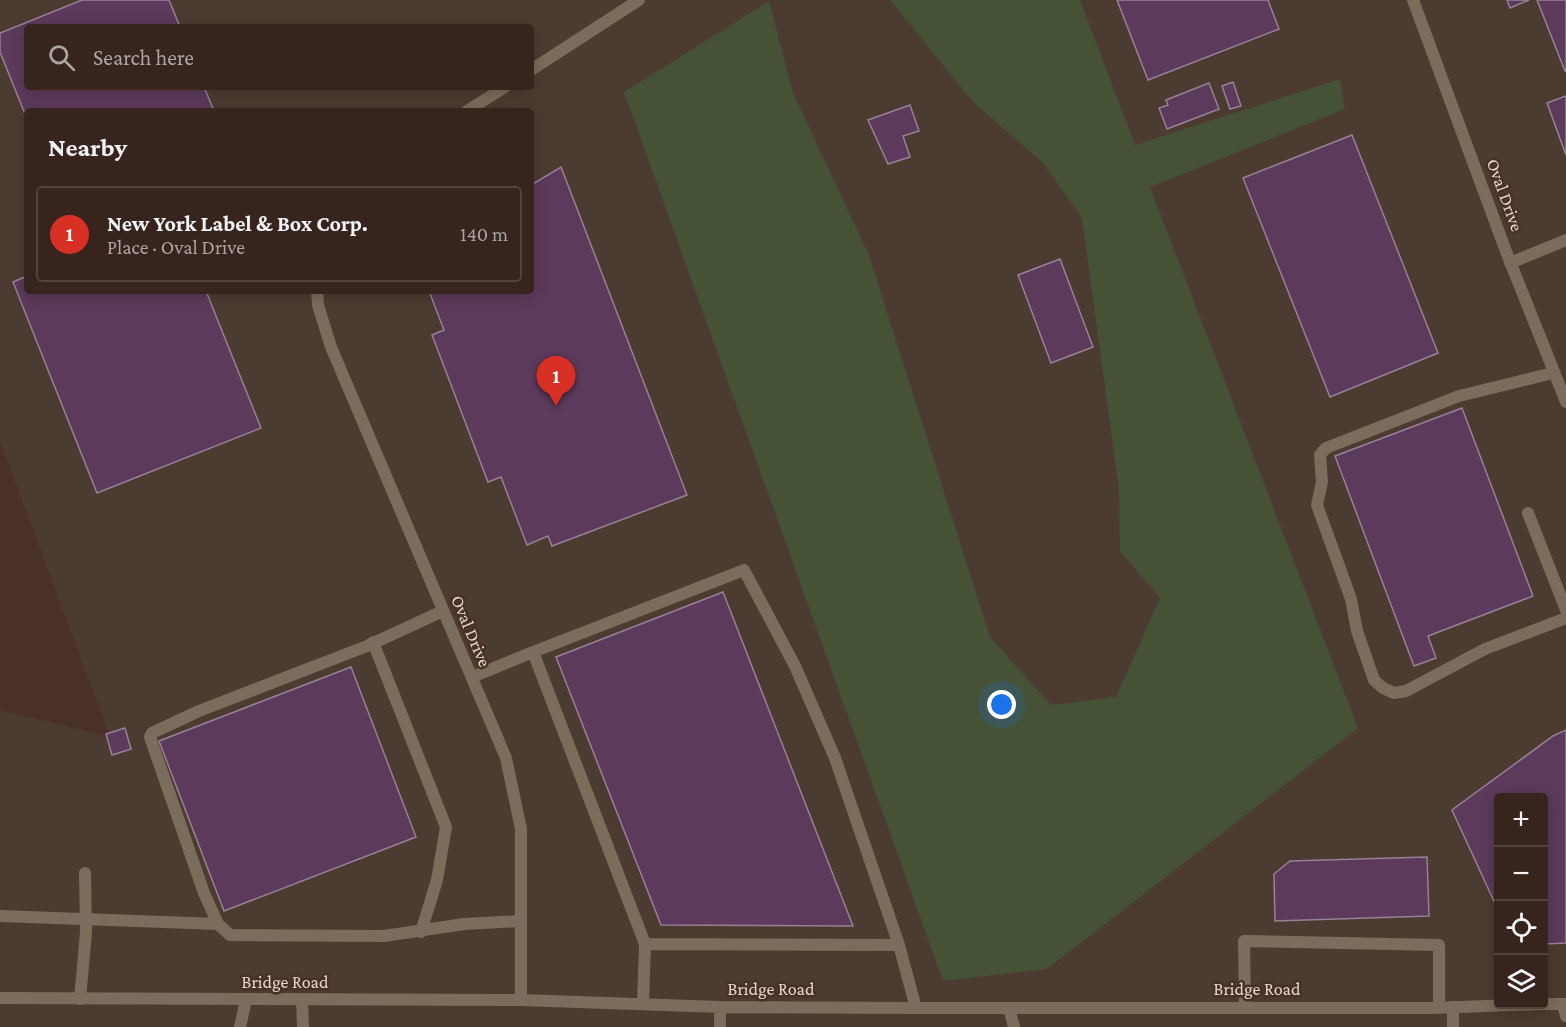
<!DOCTYPE html>
<html lang="en">
<head>
<meta charset="utf-8">
<style>
  :root { --surface:#37251d; --page:#3e2d26; --text:#f1f3f6; --muted:#aaa5a4; --line:#51423b; --accent:#d93025 }
  body { margin:0; font-family:"Crimson Pro",serif; background:var(--page); color:var(--text) }
  .controls { position:absolute; right:18px; bottom:18px; display:grid; overflow:hidden; border-radius:6px; box-shadow:0 3px 15px #0003 }
  .controls button { width:54px; height:54px; display:grid; place-items:center; padding:0; border:0; border-bottom:2px solid var(--line); background:var(--surface); color:var(--text); font:30px sans-serif }
  .you { position:absolute; left:1002px; top:705px; width:21px; height:21px; margin:-15px; border:4px solid #fff; border-radius:50%; background:#1a73e8; box-shadow:0 0 0 9px #1a73e833 }
  .badge { display:grid; place-items:center; width:39px; height:39px; border-radius:50%; background:var(--accent); color:#fff; font-size:20px; font-weight:700 }
  .pin { position:absolute; translate:-50% -50px; filter:drop-shadow(0 2px 3px #0008) }
  .pin::after { content:''; position:absolute; top:32px; width:21px; height:18px; background:inherit; clip-path:polygon(0 0,100% 0,50% 100%) }
  .list { margin:0; padding:0; list-style:none }
  h2 { display:flex; justify-content:space-between; align-items:center; height:78px; margin:0; padding:0 24px; font-size:26px }
  h2 small { font-size:20px; font-weight:400; color:var(--muted) }
  .list li { display:grid; grid-template-columns:39px 1fr auto; gap:18px; align-items:center; box-sizing:border-box; height:96px; margin:0 12px 12px; padding:0 12px; border:2px solid var(--line); border-radius:6px }
  .list b { display:block; font-size:22px; white-space:nowrap }
  .list p { margin:0; font-size:20px; white-space:nowrap; color:var(--muted) }
  .list em { font-size:20px; font-style:normal; color:var(--muted) }
  .icon { flex:none; width:33px; height:33px; fill:none; stroke:currentColor; stroke-width:2; stroke-linecap:round; stroke-linejoin:round }
  .map { position:relative; flex:none; width:1566px; height:1027px; overflow:hidden }
  .search { position:absolute; background:var(--surface); box-shadow:0 3px 15px #0003; left:24px; top:24px; width:510px; height:66px; display:flex; align-items:center; gap:15px; box-sizing:border-box; padding:0 21px; border-radius:6px; color:var(--muted); font-size:22px }
  .panel { position:absolute; background:var(--surface); box-shadow:0 3px 15px #0003; left:24px; top:108px; width:510px; height:186px; border-radius:6px }
  .map>svg:first-child { display:block }
  .industrial { fill:#4c3b31; fill-rule:evenodd }
  .green { fill:#455236 }
  .building { fill:#5c3a5b; stroke:#978196; stroke-width:1.5 }
  .lines { fill:none; stroke-linecap:round; stroke-linejoin:round }
  .lane { stroke:#7b6c5b; stroke-width:12 }
  .street { stroke:#7b6c5b; stroke-width:12 }
  .labels { text-anchor:middle; dominant-baseline:central; stroke-width:5; stroke-linejoin:round; paint-order:stroke }
  .street-label { font-size:18px; fill:#e6d6d0; stroke:#493127 }
</style>
</head>
<body>
<div class="map">
<svg width="1566" height="1027" viewBox="0 0 1566 1027">
  <rect width="100%" height="100%" fill="#493127"/>
  <!-- industrial -->
  <path class="industrial" d="M0,0H1566V1027H0V710L110,737L0,441ZM27,27H531V87H27ZM27,111H531V291H27ZM1498,798H1544V1004H1498Z"/>
  <!-- green -->
  <path class="green" d="M890,0H1080L1135,145L1340,79L1345,109L1150,187L1358,728L1047,969L943,981L624,92L769,1L793,93L869,255L990,637L1051,705L1116,697L1160,598L1120,551L1119,490L1082,218L1043,163L974,103Z"/>
  <!-- building -->
  <path class="building" d="M82,0H169L180,27H27V87H204L214,111H27V119L0,52V33Z
    M1117,0H1268L1279,29L1148,80Z
    M1507,0H1529L1510,8Z
    M1537,0H1566V71H1565Z
    M1233,82L1241,106L1230,109L1222,86Z
    M1209,83L1219,109L1167,129L1159,108L1168,105L1166,100Z
    M1566,96V155L1547,103Z
    M910,105L919,131L903,136L910,157L888,164L868,120Z
    M1352,135L1438,353L1330,397L1243,178Z
    M561,167L687,495L552,546L548,536L527,545L501,477L488,482L432,335L444,330L429,291H531V185Z
    M1060,259L1093,347L1051,363L1018,275Z
    M27,276V291H206L261,428L97,493L13,282Z
    M1462,408L1533,596L1428,636L1436,658L1414,666L1335,456Z
    M723,592L853,926L661,925L556,657Z
    M351,667L416,837L224,911L159,741Z
    M125,728L131,749L112,755L106,734Z
    M1566,730V943L1544,944V798H1498V910L1452,810L1553,736Z
    M1427,857L1429,916L1275,921L1274,874L1290,861Z"/>
  <g class="lines">
    <!-- lane -->
    <path class="lane" d="M1510,263L1566,240
      M1553,373L1459,396L1326,448L1320,455L1322,482L1317,505L1351,599L1357,631L1374,680L1383,688L1394,693L1406,691L1485,649L1566,618
      M1528,513L1566,610
      M443,611L367,646L199,711L152,733L150,737L204,893L218,924L230,935L384,936L464,924L521,921
      M373,642L446,827L437,880L421,932
      M533,652L744,570L795,666L835,758L899,945
      M472,677L533,652L645,944
      M0,916L218,924
      M80,999L86,932L85,873
      M302,1000L303,1027
      M643,1004L645,944L899,945L916,1008
      M1563,1004L1566,1016
      M1245,1007L1244,941L1439,945V1008
      M1009,1008L1014,1027
      M240,1027L246,1000
      M1453,1027V1007"/>
    <!-- street -->
    <path class="street" d="M1413,0L1507,254L1566,402
      M531,70L639,0
      M467,111L505,87
      M317,291L318,305L331,347L506,758L521,829V1000
      M0,998L521,1000L720,1007L916,1008H1432L1542,1004
      M1544,1004H1566
      M720,1027V1007"/>
  </g>
  <g class="labels">
    <!-- street labels -->
    <g class="street-label">
      <text transform="translate(1505 195) rotate(70)">Oval Drive</text>
      <text transform="translate(471 631) rotate(67)">Oval Drive</text>
      <text x="285" y="982">Bridge Road</text>
      <text x="771" y="989">Bridge Road</text>
      <text x="1257" y="989">Bridge Road</text>
    </g>
  </g>
</svg>
<div class="controls">
<button>+</button>
<button>−</button>
<button><svg class="icon" aria-label="locate" viewBox="0 0 24 24"><circle cx="12" cy="12" r="6"/><path d="M12 2v4M12 18v4M2 12h4M18 12h4"/></svg></button>
<button><svg class="icon" aria-label="layers" viewBox="0 0 24 24"><path d="M12 4l9 5-9 5-9-5zM3 14l9 5 9-5"/></svg></button>
</div>
<div class="you"></div>
<div class="pin badge" style="left:556px;top:406px">1</div>
<div class="search"><svg class="icon" aria-label="search" viewBox="0 0 24 24"><circle cx="10" cy="10" r="6"/><path d="M15 15l6 6"/></svg>Search here</div>
<section class="panel">
<h2>Nearby<small></small></h2>
<ul class="list">
<li><span class="badge">1</span><div><b>New York Label &amp; Box Corp.</b><p>Place · Oval Drive</p></div><em>140 m</em></li>
</ul>
</section>
</div>
</body>
</html>
